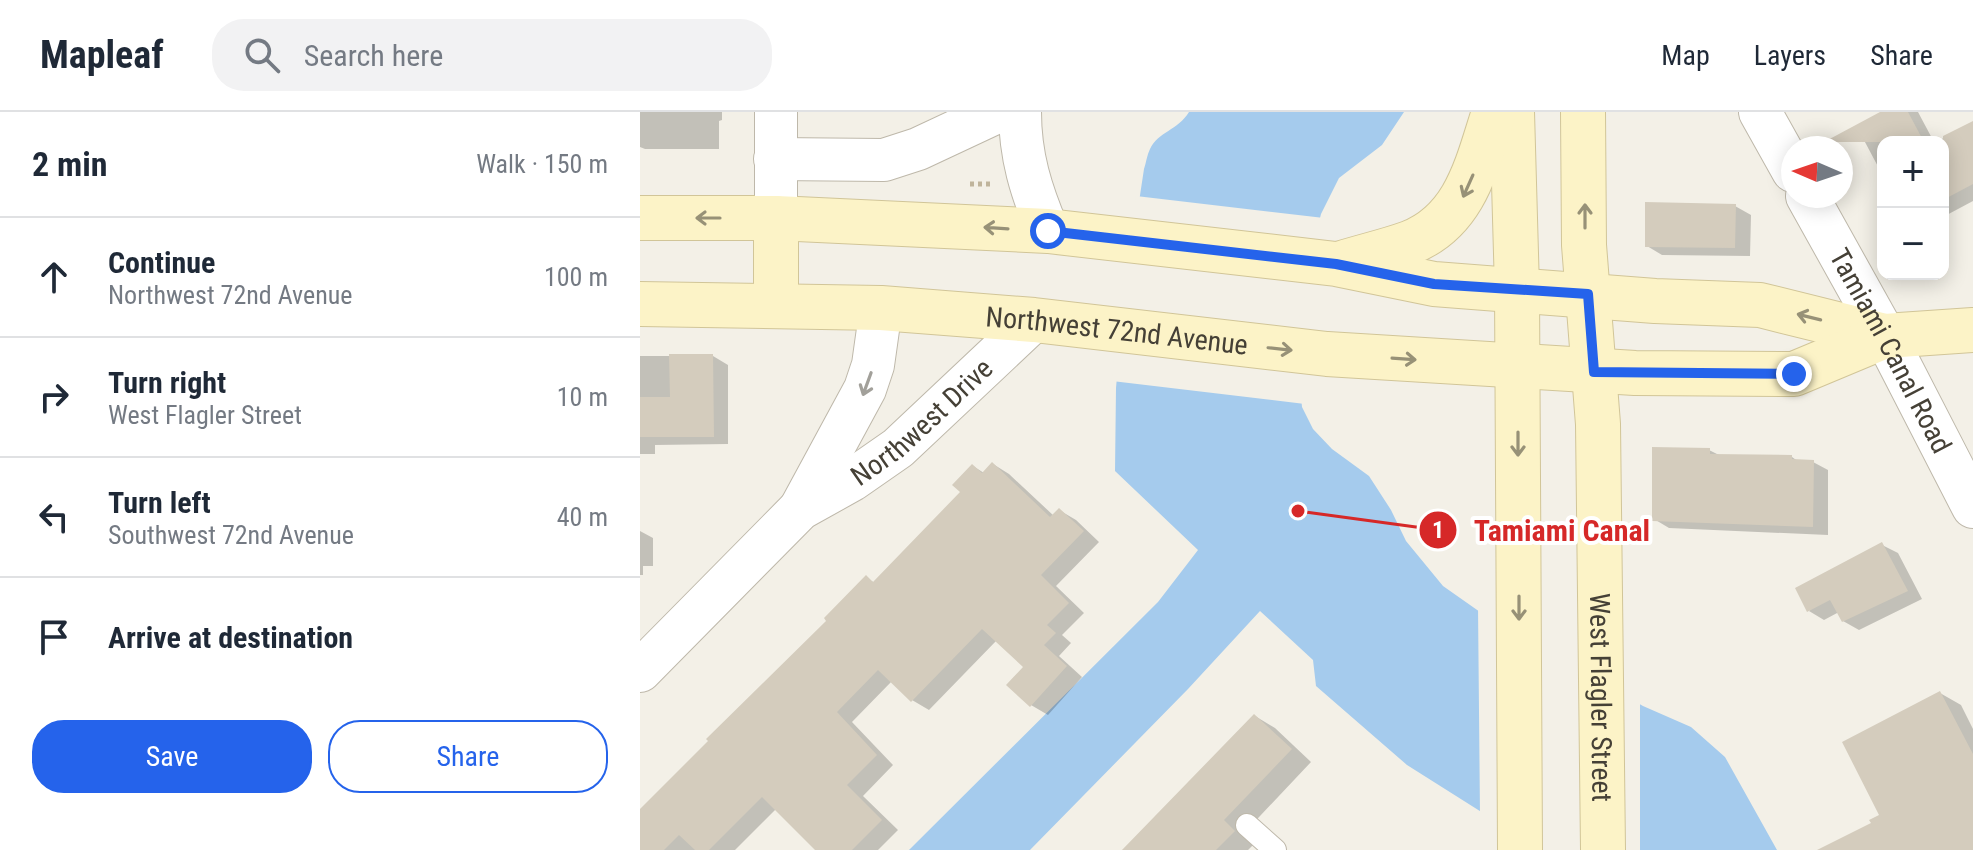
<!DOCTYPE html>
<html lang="en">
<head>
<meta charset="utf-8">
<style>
  :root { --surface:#fff; --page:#f2f2f3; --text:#1f2937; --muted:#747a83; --line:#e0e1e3; --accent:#2563eb }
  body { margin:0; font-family:"Roboto Condensed",sans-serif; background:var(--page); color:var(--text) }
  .controls { position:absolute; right:24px; top:24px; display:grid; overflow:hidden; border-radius:16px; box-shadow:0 4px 20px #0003 }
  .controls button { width:72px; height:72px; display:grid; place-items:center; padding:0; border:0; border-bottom:2px solid var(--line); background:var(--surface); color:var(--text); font:40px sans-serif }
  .compass { position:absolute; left:1141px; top:24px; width:72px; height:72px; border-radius:50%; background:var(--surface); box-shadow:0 4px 20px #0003; rotate:272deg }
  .stop { position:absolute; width:24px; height:24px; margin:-18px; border:6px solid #2563eb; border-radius:50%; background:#fff }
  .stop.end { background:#2563eb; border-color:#fff; box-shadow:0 2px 8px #0008 }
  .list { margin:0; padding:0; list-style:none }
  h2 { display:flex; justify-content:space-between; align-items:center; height:104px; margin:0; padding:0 32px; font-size:34px }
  h2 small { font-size:26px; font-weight:400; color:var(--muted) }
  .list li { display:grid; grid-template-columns:52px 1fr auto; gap:24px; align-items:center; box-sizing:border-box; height:120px; padding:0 32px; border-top:2px solid var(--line) }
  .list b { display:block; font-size:30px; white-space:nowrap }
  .list p { margin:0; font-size:26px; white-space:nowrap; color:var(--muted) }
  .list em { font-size:26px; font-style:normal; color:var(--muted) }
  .actions { display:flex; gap:16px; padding:24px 32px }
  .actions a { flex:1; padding:18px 0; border:2px solid var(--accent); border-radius:32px; text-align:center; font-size:28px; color:var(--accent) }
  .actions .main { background:var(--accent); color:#fff }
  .icon { flex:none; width:44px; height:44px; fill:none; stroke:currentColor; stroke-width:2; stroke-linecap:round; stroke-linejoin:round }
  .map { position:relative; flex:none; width:1333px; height:738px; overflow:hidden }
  header { display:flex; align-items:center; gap:48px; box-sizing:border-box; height:112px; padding:0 40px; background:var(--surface); border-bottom:2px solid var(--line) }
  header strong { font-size:38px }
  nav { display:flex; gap:44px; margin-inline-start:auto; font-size:28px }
  .search { width:560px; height:72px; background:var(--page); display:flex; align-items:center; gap:20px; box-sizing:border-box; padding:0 28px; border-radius:32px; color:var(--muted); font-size:30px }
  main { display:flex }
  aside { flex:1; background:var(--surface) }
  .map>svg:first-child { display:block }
  .water { fill:#a5cbed }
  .pier { fill:#f3f0e7 }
  .shadow { fill:#0003 }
  .building { fill:#d4ccbd }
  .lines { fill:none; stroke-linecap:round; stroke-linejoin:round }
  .lane-casing { stroke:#beb8aa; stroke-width:24 }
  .street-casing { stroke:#beb8aa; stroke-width:44 }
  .secondary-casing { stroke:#d1c598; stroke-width:46 }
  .path { stroke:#bfb49b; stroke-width:5; stroke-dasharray:4 4; stroke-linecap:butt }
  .lane { stroke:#fff; stroke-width:22 }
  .street { stroke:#fff; stroke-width:42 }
  .secondary { stroke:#fcf3c7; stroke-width:44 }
  .oneway { stroke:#979177 }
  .oneway2 { stroke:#a2a09a }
  .route { stroke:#2563eb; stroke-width:10 }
  .labels { text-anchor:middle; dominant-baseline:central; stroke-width:8; stroke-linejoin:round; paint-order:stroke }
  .street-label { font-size:28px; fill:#454036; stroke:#fff }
  .leader { fill:none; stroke:#d62828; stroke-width:3 }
  .callout-dot { fill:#d62828; stroke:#fff; stroke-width:3 }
  .mark-label { font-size:24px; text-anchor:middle; font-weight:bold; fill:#fff }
  .callout-label { font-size:30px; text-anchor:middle; font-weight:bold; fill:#d62828; stroke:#fff; stroke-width:8; stroke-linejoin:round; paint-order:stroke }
</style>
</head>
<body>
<header>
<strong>Mapleaf</strong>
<div class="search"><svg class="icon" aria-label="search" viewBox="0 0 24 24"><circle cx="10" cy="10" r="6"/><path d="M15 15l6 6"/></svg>Search here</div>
<nav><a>Map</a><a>Layers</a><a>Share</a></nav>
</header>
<main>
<aside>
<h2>2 min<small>Walk · 150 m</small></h2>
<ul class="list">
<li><svg class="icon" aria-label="ahead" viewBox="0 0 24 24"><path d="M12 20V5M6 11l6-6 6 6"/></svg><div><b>Continue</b><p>Northwest 72nd Avenue</p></div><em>100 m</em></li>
<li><svg class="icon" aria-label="right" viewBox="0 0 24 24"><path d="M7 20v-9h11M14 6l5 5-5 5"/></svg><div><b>Turn right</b><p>West Flagler Street</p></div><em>10 m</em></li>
<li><svg class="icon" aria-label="left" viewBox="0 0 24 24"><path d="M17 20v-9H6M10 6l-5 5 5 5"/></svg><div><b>Turn left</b><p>Southwest 72nd Avenue</p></div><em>40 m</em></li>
<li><svg class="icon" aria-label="arrive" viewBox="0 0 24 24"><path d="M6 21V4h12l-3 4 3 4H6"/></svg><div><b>Arrive at destination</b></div></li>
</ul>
<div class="actions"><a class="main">Save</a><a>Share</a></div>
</aside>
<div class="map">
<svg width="1333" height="738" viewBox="0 0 1333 738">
  <rect width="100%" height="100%" fill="#f3f0e7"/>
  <!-- water -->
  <path class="water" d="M549,0H764L742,33L699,66L681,102L654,210L662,295L673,317L692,337L729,364L751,398L766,429L803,474L840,500L1003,594L1051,615L1085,645L1137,738H914L843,701L767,653L676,574L673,548L620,499L548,577L390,738H269L518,490L558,438L475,359L476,276L483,195L504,57C506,51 507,43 510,37C518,20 538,18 549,0Z"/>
  <!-- pier -->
  <path class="pier" d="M496,84L684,106L658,211L665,292L472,269L479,195Z
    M838,494L1000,587V738H905L840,704Z"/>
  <!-- shadow -->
  <path class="shadow" d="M0,0H82V8L79,9V37H5L0,35Z
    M1244,0H1278L1294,30H1243V64L1217,15Z
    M1333,11V89L1303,105V30H1296Z
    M1095,94L1111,103L1110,144L1022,143L1007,134Z
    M0,244H73L88,253V332L15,333V342H0Z
    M1069,338L1081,344L1152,345L1159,350H1173L1188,358V423L1029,416L1014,407Z
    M353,352L369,362L414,404L419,398L436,408L459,430L416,474L444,501L422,523L431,531L419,544L442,565L408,603L391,593L386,555L357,528L289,598L272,588L252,569L212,610L253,653L223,684L258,718L238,738H178L136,697L95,738H0V701L189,509L226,466L235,471L323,380L333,354L344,361Z
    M0,419L13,426V454H3V463H0Z
    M1242,433L1258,441L1282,487L1219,518L1203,509L1199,500L1184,508L1169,499Z
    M1300,581L1321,593L1333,617V738H1247L1241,704Z
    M615,604L635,616L671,650L604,721L614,732L608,738H485Z"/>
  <!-- building -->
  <path class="building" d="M1240,0H1268L1284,30H1184Z
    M1333,9V72L1303,88V24Z
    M1005,90L1096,92L1095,136L1005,135Z
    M29,242H73L74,325H0V285H30Z
    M1012,335L1070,336V342L1152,343V347L1174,348L1173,415L1012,409Z
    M352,350L410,405L419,396L444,419L401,463L429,491L407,513L416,521L404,533L427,554L390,595L366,573L383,555L342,517L271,590L238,558L197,600L237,643L207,673L242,708L212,738H175L122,685L69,738H55L39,723L24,738H0V697L68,629L66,627L186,509L184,506L226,463L233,470L320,380L312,373L332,352L342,361Z
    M1242,430L1268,479L1202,510L1190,488L1167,500L1155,476Z
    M1300,579L1333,642V738H1177L1231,711L1229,708L1239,703L1202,630Z
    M614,602L652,637L584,708L595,719L576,738H482Z"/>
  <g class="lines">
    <defs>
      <path id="lane" d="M607,713L635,738"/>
      <g id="street">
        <path d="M136,0V106"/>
        <path d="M380,0C380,44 391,79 408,119"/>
        <path d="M1120,0L1153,59"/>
        <path d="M135,47L244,48L278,37L357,0"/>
        <path id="s1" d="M1167,84L1245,224L1333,395"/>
        <path d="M160,397L225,277L233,253L241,196"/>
        <path id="s2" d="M0,559L160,397L212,368L258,336L394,208"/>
      </g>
      <g id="secondary">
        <path d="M872,0L877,177L880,738"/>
        <path id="s3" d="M943,0L944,133L958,312L963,738"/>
        <path d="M0,106H136L408,119L696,152L794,172L1015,189L1120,193L1245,224"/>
        <path d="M702,151C724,144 747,139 769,131C826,109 837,52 854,0"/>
        <path id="s4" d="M0,192L241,196L394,208L687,242L995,261L1154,262L1245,224L1333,218"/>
        <path d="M136,192V106"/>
      </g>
    </defs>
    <!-- lane casing -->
    <use href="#lane" class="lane-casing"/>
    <!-- street casing -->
    <use href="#street" class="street-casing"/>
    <!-- secondary casing -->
    <use href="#secondary" class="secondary-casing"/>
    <!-- path -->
    <path class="path" d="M330,72H352"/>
    <!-- lane -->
    <use href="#lane" class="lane"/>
    <!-- street -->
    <use href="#street" class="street"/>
    <!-- secondary -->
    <use href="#secondary" class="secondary"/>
  </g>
  <!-- one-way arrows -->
  <defs><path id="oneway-shaft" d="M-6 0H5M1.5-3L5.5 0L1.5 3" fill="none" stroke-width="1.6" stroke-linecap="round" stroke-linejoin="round" transform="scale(2)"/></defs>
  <g class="oneway">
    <use href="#oneway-shaft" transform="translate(828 74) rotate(114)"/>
    <use href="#oneway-shaft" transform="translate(945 104) rotate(-90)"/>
    <use href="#oneway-shaft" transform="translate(68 106) rotate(-180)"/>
    <use href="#oneway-shaft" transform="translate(356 116) rotate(-176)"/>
    <use href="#oneway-shaft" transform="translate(1169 205) rotate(-166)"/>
    <use href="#oneway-shaft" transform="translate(640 237) rotate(6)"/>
    <use href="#oneway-shaft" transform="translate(764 247) rotate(4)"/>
    <use href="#oneway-shaft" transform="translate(878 332) rotate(90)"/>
    <use href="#oneway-shaft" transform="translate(879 496) rotate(90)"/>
  </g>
  <use class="oneway2" href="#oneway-shaft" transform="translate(227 272) rotate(110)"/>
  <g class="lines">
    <!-- route -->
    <path class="route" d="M408,119L696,152L794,172L948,182L954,260L1154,262"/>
  </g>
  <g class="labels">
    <!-- street labels -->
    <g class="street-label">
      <text stroke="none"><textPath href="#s4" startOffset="478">Northwest 72nd Avenue</textPath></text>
      <text stroke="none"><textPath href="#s1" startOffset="176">Tamiami Canal Road</textPath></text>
      <text stroke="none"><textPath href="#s2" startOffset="378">Northwest Drive</textPath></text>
      <text stroke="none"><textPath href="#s3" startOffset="586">West Flagler Street</textPath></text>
    </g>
  </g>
  <!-- callouts -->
  <path class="leader" d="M658 399L798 418"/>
  <g class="callout-dot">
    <circle cx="658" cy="399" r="8"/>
    <circle cx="798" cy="418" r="20"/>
  </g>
  <g class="mark-label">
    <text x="798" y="426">1</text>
  </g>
  <g class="callout-label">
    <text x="922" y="429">Tamiami Canal</text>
  </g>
</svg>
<div class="controls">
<button>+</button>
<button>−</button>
</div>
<svg class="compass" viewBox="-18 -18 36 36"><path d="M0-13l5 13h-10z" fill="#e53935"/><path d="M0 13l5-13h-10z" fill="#747a83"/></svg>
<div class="stop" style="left:408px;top:119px"></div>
<div class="stop end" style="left:1154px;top:262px"></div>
</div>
</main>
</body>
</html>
